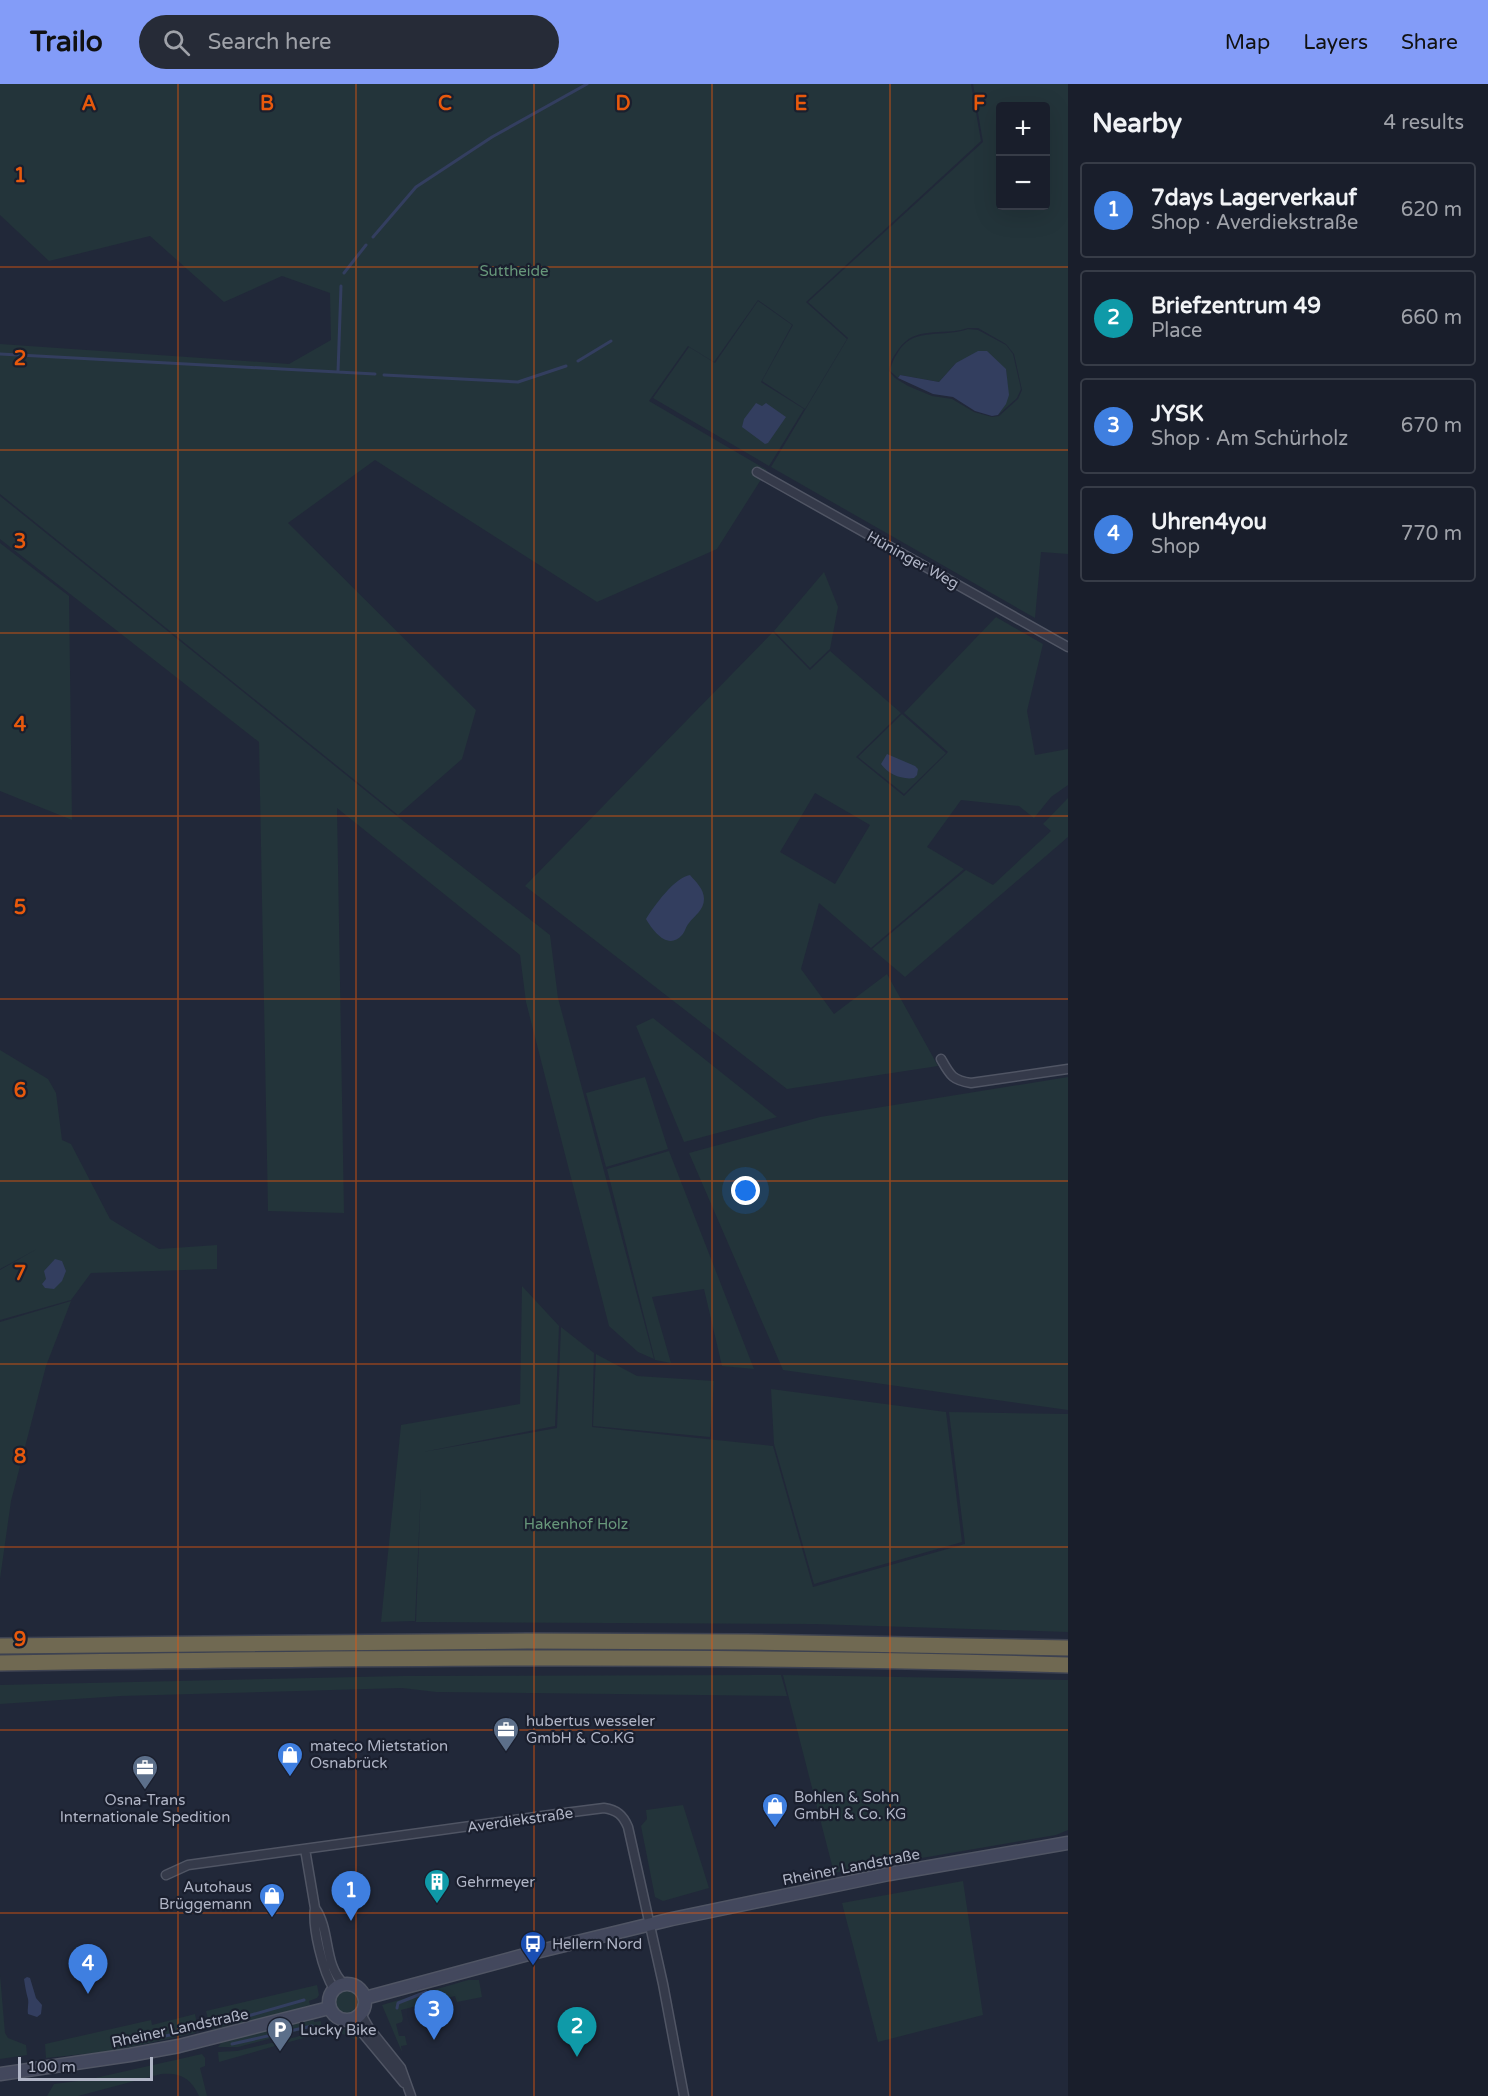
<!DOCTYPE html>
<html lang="en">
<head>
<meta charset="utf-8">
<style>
  :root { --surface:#191e2b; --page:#262b37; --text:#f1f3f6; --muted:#9fa2a9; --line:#373c47; --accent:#839cf8 }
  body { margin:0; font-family:"Varela Round",sans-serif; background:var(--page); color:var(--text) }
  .controls { position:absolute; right:18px; top:18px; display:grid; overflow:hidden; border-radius:6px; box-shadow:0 6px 24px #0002 }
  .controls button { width:54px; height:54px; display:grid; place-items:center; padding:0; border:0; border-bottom:2px solid var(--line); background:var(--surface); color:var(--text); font:30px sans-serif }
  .scale { position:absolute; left:18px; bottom:15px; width:135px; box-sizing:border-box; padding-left:6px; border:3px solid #b0b5c6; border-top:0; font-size:16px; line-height:21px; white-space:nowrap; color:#b0b5c6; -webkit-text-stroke:4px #1a1f2e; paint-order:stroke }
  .you { position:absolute; left:746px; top:1107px; width:21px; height:21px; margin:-15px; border:4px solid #fff; border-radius:50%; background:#1a73e8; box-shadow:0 0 0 9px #1a73e833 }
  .badge { display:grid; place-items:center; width:39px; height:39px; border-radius:50%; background:var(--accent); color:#fff; font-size:20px; font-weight:700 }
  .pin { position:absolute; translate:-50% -50px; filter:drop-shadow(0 2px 3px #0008) }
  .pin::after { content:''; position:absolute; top:32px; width:21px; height:18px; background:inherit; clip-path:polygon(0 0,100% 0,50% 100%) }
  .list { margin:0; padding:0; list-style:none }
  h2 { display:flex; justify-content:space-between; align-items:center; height:78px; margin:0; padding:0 24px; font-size:26px }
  h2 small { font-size:20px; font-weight:400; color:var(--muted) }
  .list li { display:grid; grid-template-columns:39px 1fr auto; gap:18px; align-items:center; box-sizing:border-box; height:96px; margin:0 12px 12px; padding:0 12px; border:2px solid var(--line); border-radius:6px }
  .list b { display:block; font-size:22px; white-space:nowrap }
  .list p { margin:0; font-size:20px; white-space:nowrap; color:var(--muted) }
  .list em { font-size:20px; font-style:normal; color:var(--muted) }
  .icon { flex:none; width:33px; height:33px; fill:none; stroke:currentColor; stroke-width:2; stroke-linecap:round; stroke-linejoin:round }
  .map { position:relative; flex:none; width:1068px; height:2012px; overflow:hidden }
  header { display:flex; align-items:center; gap:36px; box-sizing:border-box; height:84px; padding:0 30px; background:var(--accent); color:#111 }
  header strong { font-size:28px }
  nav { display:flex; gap:33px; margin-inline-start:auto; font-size:21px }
  .search { width:420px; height:54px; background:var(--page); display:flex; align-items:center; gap:15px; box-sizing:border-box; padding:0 21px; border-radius:33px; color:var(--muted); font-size:22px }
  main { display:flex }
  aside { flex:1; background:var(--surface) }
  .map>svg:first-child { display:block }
  .green { fill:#23343a; fill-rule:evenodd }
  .water { fill:#333e5f }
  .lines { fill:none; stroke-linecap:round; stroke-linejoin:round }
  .stream { stroke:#333e5f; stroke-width:3 }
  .street-casing { stroke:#505564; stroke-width:11 }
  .secondary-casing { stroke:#505564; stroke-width:15 }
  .highway-casing { stroke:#3d4251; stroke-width:18 }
  .street { stroke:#353a4a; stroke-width:8 }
  .secondary { stroke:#43485d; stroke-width:12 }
  .highway { stroke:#706952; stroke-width:15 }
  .grid { fill:none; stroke:#e8590c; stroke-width:1.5; stroke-opacity:0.55 }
  .labels { text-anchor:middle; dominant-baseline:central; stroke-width:4.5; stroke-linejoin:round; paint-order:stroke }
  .park-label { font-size:15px; fill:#67977a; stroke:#1a1f2e }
  .street-label { font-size:15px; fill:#b0b5c6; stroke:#1a1f2e }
  .poi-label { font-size:15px; fill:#b0b5c6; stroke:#1a1f2e; text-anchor:start }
  .grid-label { font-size:20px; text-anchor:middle; font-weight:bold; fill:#e8590c; stroke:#1a1f2e; stroke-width:4.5; stroke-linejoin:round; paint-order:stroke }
</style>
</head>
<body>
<header>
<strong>Trailo</strong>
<div class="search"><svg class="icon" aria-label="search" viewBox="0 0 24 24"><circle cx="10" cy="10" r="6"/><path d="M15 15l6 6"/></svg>Search here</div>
<nav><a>Map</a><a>Layers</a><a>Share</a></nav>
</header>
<main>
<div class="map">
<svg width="1068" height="2012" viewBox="0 0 1068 2012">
  <rect width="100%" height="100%" fill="#212839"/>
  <!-- green -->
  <path class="green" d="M0,0H971L981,57L806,218L847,255L805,325L762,297L793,241L758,216L714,278L688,262L649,317L767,386L717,465L597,518L375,376L288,439L476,626L462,675L398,731L0,410V260L289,280L331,256L330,209L282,192L224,218L150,152L49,177L0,131Z
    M973,0H1068V470L1041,468L1035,534L771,383L848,254L808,218L983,58ZM1000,22H1046V122H1000ZM968,244H978L1006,260L1014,270L1022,306L1018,315L999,332L992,333L974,328L952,315L932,312L908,302L895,294L889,287C890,278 893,273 898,266C916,240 941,253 968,244Z
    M758,217L792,241L761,298L804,325L769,382L653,314L689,263L715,279Z
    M968,245L978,246L1006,261L1013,270L1021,305L1017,314L998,331C1012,314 1007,306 1006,285L956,279L939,298L900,291L898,294L890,287C892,277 895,273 900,265C916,243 944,254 968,245Z
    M0,412L397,732L550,851L558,914L654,1275L638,1268L609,1242L526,918L520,871L337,724L344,1129L268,1127L259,658L0,455Z
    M0,459L69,512L72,736L0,707Z
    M824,488L838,523L830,565L810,584L774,547Z
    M996,533L1043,560L1027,627L1035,671L1068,665V701L1051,713L1034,734L1019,722L961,716L927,763L964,785L871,864L819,819L801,885L834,930L887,890L938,982L787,1005L525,802L773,548L810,586L830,567L901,629L856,673L904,712L948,668L904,629ZM815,709L870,741L835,800L780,768Z
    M902,630L946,669L904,710L858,673Z
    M1068,714V753L905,893L872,865L966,786L993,801L1051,747L1043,740Z
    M653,934L777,1033L684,1058L636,942Z
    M0,966L48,995L56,1009L62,1056L71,1060L110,1135L159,1165L217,1161V1185L91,1189L71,1216L0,1236V1186L37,1165L0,1185Z
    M645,993L668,1065L606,1083L586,1009Z
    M1068,993V1326L783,1286L689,1069L820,1033Z
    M669,1067L754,1285L722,1282L704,1205L652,1213L671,1279L655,1276L607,1085Z
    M522,1202L559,1242L555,1342L423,1368L557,1344L561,1243L594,1269L592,1343L773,1362L813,1503L965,1460L949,1328L1068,1330V1548L814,1540L416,1538L421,1402L415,1537L381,1538L401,1341L520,1320Z
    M71,1217L46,1282L11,1417L0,1495V1238Z
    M596,1270L637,1292L714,1297L710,1353L593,1342Z
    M771,1305L946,1328L962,1458L814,1500L774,1360Z
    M781,1591L787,1612L436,1608L402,1604L121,1612L0,1620V1601L403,1592Z
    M783,1591L1068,1596V1746L1056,1751L834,1789Z
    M683,1721L709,1804L663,1817L655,1813L641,1742L647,1735L646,1726Z
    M963,1797L983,1931L878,1958L842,1819Z
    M0,1891L5,1949L8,1954L26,1961L27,1971L0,1975Z
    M468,1896H479L482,1913L457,1918L455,1912L401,1926L403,1935L402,1938L396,1940L399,1952H405L407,1961L401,1962L402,1968L382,1921Z
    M317,1901L319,1911L317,1914L309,1917L310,1921L239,1941L238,1939L214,1945L210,1943L206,1927Z
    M333 1918a13 13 0 1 1 26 0a13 13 0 1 1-26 0Z
    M195,1930L198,1946L195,1949L112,1967L46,1974L45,1960L151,1936L152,1941Z
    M314,1936V1938L321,1937V1941L238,1963H218L221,1959L241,1954V1952Z
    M330,1941L349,1946L359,1954L357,1956L336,1947L335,1945L219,1978L218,1968L237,1967L296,1953Z
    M202,1970L205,1974V1982L200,1984L207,2012H199C191,1994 180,1988 161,1990L78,2012H47L54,2000L86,1996Z"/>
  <!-- water -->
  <path class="water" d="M978,267H987L1006,285L1009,311L1006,320L998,331L992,332L975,327L953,313L933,310L898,294L900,291L939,298L956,279Z
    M756,319L762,322L766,319L786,333L768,359L765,360L742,343L744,335Z
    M887,670L915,682L918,685L917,691L914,694C902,696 888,690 881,680Z
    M690,791C696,798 704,805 704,815C704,826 695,831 689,839C686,842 685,848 682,851C668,867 653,847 646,835C654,822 675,793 690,791Z
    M55,1175L62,1177L66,1187L62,1197L54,1205L45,1204L42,1200L46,1195L44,1187Z
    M27,1893L30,1894L36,1914L42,1921L41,1930L37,1933L28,1930C27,1925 29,1920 28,1915C26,1908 25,1902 24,1895Z"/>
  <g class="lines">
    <!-- stream -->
    <path class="stream" d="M373,153L416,103L492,53L587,0
      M344,189L366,161
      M0,270L375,290
      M578,277L611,257
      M338,288L341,202
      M384,291L518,298L566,282
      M397,1924L398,1919L426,1908
      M223,1939L304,1916
      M156,1954L188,1947
      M232,1960L312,1942"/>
    <defs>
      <path id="street" d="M757,388L1068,563
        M941,975C950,991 952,996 971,999L1068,985
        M305,1765L315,1824C312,1843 323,1888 334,1905
        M166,1791L188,1781L557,1730L604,1724C617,1726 623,1731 628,1743L663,1900L684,2012
        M315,1824C331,1846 323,1881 344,1900
        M361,1930L369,1944L401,1984L411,2012
        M348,1937L355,1940L404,1999"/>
      <path id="secondary" d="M329 1918a18 18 0 1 1 36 0a18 18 0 1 1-36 0Z
        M365,1914L532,1869L672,1835L889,1790L1068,1759
        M0,1990L130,1971L179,1962L329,1924"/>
      <path id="highway" d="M0,1562L527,1557L746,1558L1068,1564
        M0,1579C356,1574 712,1570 1068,1581"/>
    </defs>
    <!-- street casing -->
    <use href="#street" class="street-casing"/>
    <!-- secondary casing -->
    <use href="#secondary" class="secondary-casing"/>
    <!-- highway casing -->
    <use href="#highway" class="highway-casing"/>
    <!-- street -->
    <use href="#street" class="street"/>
    <!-- secondary -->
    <use href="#secondary" class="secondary"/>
    <!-- highway -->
    <use href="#highway" class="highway"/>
  </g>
  <!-- grid -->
  <path class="grid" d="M178,0V2012M356,0V2012M534,0V2012M712,0V2012M890,0V2012M0,183H1068M0,366H1068M0,549H1068M0,732H1068M0,915H1068M0,1097H1068M0,1280H1068M0,1463H1068M0,1646H1068M0,1829H1068"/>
  <!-- icons -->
  <defs>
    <symbol id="office-pin" viewBox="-11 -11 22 30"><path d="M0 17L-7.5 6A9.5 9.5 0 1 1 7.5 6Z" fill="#5c6f8a" stroke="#1a1f2e"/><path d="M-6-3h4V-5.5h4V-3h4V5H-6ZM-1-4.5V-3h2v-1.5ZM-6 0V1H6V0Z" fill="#fff"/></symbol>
    <symbol id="shop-pin" viewBox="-11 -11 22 30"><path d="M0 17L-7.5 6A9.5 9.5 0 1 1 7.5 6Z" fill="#3f7fe0" stroke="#1a1f2e"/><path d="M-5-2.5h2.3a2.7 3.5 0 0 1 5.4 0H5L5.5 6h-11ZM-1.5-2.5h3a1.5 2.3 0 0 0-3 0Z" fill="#fff"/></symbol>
    <symbol id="building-pin" viewBox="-11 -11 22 30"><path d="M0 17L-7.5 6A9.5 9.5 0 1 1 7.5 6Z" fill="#0f9aa8" stroke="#1a1f2e"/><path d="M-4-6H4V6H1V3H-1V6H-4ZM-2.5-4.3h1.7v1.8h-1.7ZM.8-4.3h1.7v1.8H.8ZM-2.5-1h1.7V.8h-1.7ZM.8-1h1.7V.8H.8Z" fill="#fff"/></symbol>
    <symbol id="bus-pin" viewBox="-11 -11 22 30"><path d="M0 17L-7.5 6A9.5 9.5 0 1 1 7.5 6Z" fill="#1a4fb4" stroke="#1a1f2e"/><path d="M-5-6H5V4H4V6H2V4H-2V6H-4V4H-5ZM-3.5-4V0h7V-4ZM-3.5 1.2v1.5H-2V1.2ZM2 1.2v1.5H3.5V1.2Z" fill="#fff"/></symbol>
    <symbol id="parking-pin" viewBox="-11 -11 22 30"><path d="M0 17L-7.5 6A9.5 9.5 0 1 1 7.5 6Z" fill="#5c6f8a" stroke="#1a1f2e"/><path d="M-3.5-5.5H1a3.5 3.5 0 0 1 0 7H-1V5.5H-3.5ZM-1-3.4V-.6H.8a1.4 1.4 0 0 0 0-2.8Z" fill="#fff"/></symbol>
  </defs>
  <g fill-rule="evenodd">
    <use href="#office-pin" x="491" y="1631" width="30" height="40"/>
    <use href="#shop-pin" x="275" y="1656" width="30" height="40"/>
    <use href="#office-pin" x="130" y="1669" width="30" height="40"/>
    <use href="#shop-pin" x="760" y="1707" width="30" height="40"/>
    <use href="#building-pin" x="422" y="1783" width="30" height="40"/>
    <use href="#shop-pin" x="257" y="1797" width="30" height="40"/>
    <use href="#bus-pin" x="518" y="1845" width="30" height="40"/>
    <use href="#parking-pin" x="265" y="1931" width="30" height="40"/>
  </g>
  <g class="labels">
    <!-- park labels -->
    <g class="park-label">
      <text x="514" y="187">Suttheide</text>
      <text x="576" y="1440">Hakenhof Holz</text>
    </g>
    <!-- street labels -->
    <g class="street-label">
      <text transform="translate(913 476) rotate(29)">Hüninger Weg</text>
      <text transform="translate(520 1736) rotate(-8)">Averdiekstraße</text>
      <text transform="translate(851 1783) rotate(-11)">Rheiner Landstraße</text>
      <text transform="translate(180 1944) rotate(-12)">Rheiner Landstraße</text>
    </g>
    <!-- poi labels -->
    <g class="poi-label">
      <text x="526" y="1637">hubertus wesseler<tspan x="526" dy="17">GmbH &amp; Co.KG</tspan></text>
      <text x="310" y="1662">mateco Mietstation<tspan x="310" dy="17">Osnabrück</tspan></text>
      <text x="794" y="1713">Bohlen &amp; Sohn<tspan x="794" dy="17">GmbH &amp; Co. KG</tspan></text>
      <text x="145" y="1716" text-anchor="middle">Osna-Trans<tspan x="145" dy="17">Internationale Spedition</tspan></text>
      <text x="456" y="1798">Gehrmeyer</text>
      <text x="252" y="1803" text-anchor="end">Autohaus<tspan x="252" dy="17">Brüggemann</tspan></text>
      <text x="552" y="1860">Hellern Nord</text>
      <text x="300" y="1946">Lucky Bike</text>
    </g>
  </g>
  <g class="grid-label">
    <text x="89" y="26">A</text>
    <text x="267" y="26">B</text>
    <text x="445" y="26">C</text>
    <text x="623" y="26">D</text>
    <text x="801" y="26">E</text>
    <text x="979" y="26">F</text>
    <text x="20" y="98">1</text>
    <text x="20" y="281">2</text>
    <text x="20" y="464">3</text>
    <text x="20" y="647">4</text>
    <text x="20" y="830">5</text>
    <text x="20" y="1013">6</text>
    <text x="20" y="1196">7</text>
    <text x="20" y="1379">8</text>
    <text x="20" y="1562">9</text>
  </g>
</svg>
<div class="controls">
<button>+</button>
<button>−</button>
</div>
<div class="scale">100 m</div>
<div class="you"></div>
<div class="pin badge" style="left:351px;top:1837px;background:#3f7fe0">1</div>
<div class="pin badge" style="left:577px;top:1973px;background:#0f9aa8">2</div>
<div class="pin badge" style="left:434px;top:1956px;background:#3f7fe0">3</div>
<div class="pin badge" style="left:88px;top:1910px;background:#3f7fe0">4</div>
</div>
<aside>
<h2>Nearby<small>4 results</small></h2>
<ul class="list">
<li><span class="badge" style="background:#3f7fe0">1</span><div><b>7days Lagerverkauf</b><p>Shop · Averdiekstraße</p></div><em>620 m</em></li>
<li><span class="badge" style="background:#0f9aa8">2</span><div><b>Briefzentrum 49</b><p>Place</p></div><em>660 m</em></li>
<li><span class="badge" style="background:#3f7fe0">3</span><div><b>JYSK</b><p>Shop · Am Schürholz</p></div><em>670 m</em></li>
<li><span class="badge" style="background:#3f7fe0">4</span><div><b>Uhren4you</b><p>Shop</p></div><em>770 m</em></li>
</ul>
</aside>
</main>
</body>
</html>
